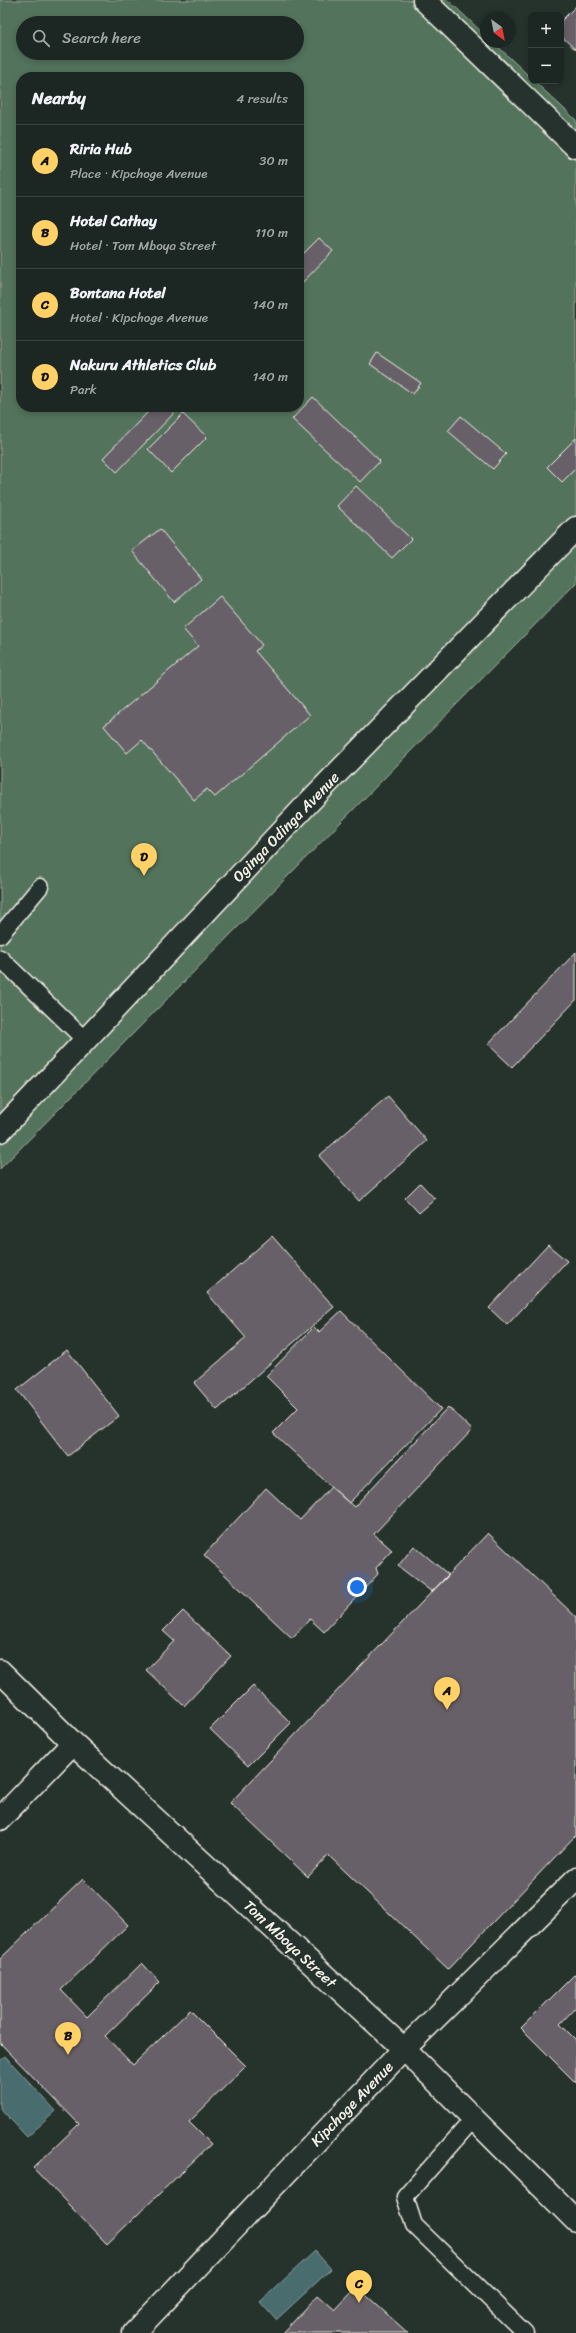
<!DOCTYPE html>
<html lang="en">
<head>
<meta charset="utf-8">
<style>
  :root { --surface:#1c2622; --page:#252e2a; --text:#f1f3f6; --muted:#a0a5a5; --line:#3a4340; --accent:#ffd166 }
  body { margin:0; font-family:Sriracha,sans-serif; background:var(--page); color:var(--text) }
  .controls { position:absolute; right:12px; top:12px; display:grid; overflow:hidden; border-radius:8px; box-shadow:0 2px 6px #0003 }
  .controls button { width:36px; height:36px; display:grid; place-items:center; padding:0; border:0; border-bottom:1px solid var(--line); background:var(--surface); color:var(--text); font:20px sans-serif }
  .compass { position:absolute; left:480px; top:12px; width:36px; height:36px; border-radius:50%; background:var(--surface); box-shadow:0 2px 6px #0003; rotate:148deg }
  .you { position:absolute; left:357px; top:1587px; width:14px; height:14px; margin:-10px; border:3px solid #fff; border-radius:50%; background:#1a73e8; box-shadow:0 0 0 6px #1a73e833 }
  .badge { display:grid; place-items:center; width:26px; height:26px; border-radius:50%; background:var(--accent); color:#111; font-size:13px; font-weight:700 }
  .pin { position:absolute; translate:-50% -33px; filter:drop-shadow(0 1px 2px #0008) }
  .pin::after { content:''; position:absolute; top:21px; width:14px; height:12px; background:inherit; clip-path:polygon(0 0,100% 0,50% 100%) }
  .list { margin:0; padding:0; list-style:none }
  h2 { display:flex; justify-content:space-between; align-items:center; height:52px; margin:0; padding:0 16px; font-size:17px }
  h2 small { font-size:13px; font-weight:400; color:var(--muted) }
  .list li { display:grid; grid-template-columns:26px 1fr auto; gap:12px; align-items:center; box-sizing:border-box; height:72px; padding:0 16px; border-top:1px solid var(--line) }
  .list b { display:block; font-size:15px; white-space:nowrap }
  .list p { margin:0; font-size:13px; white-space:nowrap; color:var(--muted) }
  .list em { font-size:13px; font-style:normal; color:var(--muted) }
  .icon { flex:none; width:22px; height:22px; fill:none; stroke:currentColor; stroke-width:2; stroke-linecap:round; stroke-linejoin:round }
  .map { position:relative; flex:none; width:576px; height:2333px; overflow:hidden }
  .search { position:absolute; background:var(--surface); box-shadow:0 2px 6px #0003; left:16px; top:16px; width:288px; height:44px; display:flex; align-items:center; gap:10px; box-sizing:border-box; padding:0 14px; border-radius:22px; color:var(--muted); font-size:15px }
  .panel { position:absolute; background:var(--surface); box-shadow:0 2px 6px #0003; left:16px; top:72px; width:288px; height:340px; border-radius:16px }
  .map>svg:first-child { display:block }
  .green { fill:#53735c; stroke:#a4b2a2; fill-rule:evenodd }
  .water { fill:#486c6e; stroke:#8da19f }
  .building { fill:#686067; stroke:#f4f1e8 }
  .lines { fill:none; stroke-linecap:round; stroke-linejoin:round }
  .service-casing { stroke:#f4f1e8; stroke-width:19 }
  .minor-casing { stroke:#f4f1e8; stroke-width:25 }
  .tertiary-casing { stroke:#f4f1e8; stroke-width:25 }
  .service { stroke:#26332d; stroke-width:16 }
  .minor { stroke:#26332d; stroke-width:22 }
  .tertiary { stroke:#26332d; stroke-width:22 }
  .labels { text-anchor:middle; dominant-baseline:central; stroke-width:3; stroke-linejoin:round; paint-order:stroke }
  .street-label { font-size:15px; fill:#f4f1e8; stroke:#26332d }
</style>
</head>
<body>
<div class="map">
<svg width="576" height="2333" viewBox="0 0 576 2333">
  <rect width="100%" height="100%" fill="#26332d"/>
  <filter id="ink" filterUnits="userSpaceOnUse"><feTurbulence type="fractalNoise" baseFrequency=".025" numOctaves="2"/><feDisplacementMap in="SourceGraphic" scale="8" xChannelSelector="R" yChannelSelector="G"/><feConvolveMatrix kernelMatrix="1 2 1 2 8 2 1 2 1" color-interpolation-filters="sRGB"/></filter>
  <g filter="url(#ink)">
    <!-- green -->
    <path class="green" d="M0,0H448L486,36V42H493L531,78V81H534L576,120V583L0,1169ZM23,23H297V53H23ZM21,77H299V407H21Z"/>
    <!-- water -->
    <path class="water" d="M5,2056L56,2111L27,2137L0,2108V2060Z
      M315,2251L331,2269L276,2320L260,2302Z"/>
    <!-- building -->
    <path class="building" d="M576,6V50L561,36V21Z
      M319,238L333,251L299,286V258Z
      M377,353L421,383L413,394L370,364Z
      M313,397L380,461L360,482L292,419Z
      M153,407H180L117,472L103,458Z
      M183,414L207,437L171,473L148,449Z
      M461,416L506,454L493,469L448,431Z
      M576,438V468L562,482L547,467Z
      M356,486L411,539L392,558L337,506Z
      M160,529L201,579L174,602L132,551Z
      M220,597L262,645L255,651L310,715L215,797L207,789L194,800L142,740L127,753L104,726L198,646L183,629Z
      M576,952V1000L512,1067L488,1044Z
      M388,1096L427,1141L359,1201L319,1156Z
      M420,1183L435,1199L419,1213L405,1198Z
      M272,1236L334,1307L217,1410L194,1383L246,1338L207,1293Z
      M548,1245L567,1261L507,1325L489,1308Z
      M341,1311L441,1409L349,1503L273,1433L298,1408L266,1376L314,1327L319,1332Z
      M67,1350L119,1416L68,1456L17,1390Z
      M448,1407L472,1430L374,1534L392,1550L376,1568L378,1574L324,1632L310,1619L292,1638L204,1555L266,1488L300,1520L331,1487L354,1507Z
      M488,1533L576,1617V1835L448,1969L328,1855L308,1877L230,1803Z
      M414,1546L449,1575L432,1592L398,1566Z
      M183,1611L231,1656L184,1706L146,1670L174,1641L163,1631Z
      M253,1686L291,1723L248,1766L210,1729Z
      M83,1879L128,1925L61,1990L87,2017L142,1963L160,1982L105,2036L133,2065L190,2010L246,2066L189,2122L211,2144L107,2244L33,2168L79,2124L1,2044L0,2045V1959Z
      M576,1973V2007L560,2024L576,2040V2083L521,2028Z
      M357,2287L408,2333H283L318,2295L335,2310Z"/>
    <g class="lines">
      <defs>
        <path id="service" d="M0,935L40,887
          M0,958L85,1040
          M474,2118L405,2197L414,2225L525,2333"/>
        <path id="minor" d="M0,1131L310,801L576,528
          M0,1671L73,1743L404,2049L576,2221
          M0,1819L73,1743
          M134,2333L404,2049L576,1879"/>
        <path id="tertiary" d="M424,0L576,147"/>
      </defs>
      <!-- service casing -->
      <use href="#service" class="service-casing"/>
      <!-- minor casing -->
      <use href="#minor" class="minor-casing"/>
      <!-- tertiary casing -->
      <use href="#tertiary" class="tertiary-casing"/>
      <!-- service -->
      <use href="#service" class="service"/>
      <!-- minor -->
      <use href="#minor" class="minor"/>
      <!-- tertiary -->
      <use href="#tertiary" class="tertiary"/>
    </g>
  </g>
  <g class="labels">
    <!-- street labels -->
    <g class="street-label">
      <text transform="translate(286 827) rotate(-46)">Oginga Odinga Avenue</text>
      <text transform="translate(290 1944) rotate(43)">Tom Mboya Street</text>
      <text transform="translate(352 2104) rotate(-46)">Kipchoge Avenue</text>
    </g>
  </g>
</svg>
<div class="controls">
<button>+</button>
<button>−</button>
</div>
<svg class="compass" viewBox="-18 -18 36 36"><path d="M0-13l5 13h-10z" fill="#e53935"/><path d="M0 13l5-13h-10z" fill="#a0a5a5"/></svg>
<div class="you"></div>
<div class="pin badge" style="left:447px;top:1710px">A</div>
<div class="pin badge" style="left:68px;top:2055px">B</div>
<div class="pin badge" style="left:359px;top:2303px">C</div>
<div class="pin badge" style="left:144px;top:876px">D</div>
<div class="search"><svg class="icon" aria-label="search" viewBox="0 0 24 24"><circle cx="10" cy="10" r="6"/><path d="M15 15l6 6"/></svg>Search here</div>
<section class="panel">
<h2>Nearby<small>4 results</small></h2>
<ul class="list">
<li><span class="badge">A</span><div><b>Riria Hub</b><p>Place · Kipchoge Avenue</p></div><em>30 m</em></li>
<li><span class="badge">B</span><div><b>Hotel Cathay</b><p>Hotel · Tom Mboya Street</p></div><em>110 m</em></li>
<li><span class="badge">C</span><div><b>Bontana Hotel</b><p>Hotel · Kipchoge Avenue</p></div><em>140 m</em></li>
<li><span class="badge">D</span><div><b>Nakuru Athletics Club</b><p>Park</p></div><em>140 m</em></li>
</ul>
</section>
</div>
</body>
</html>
